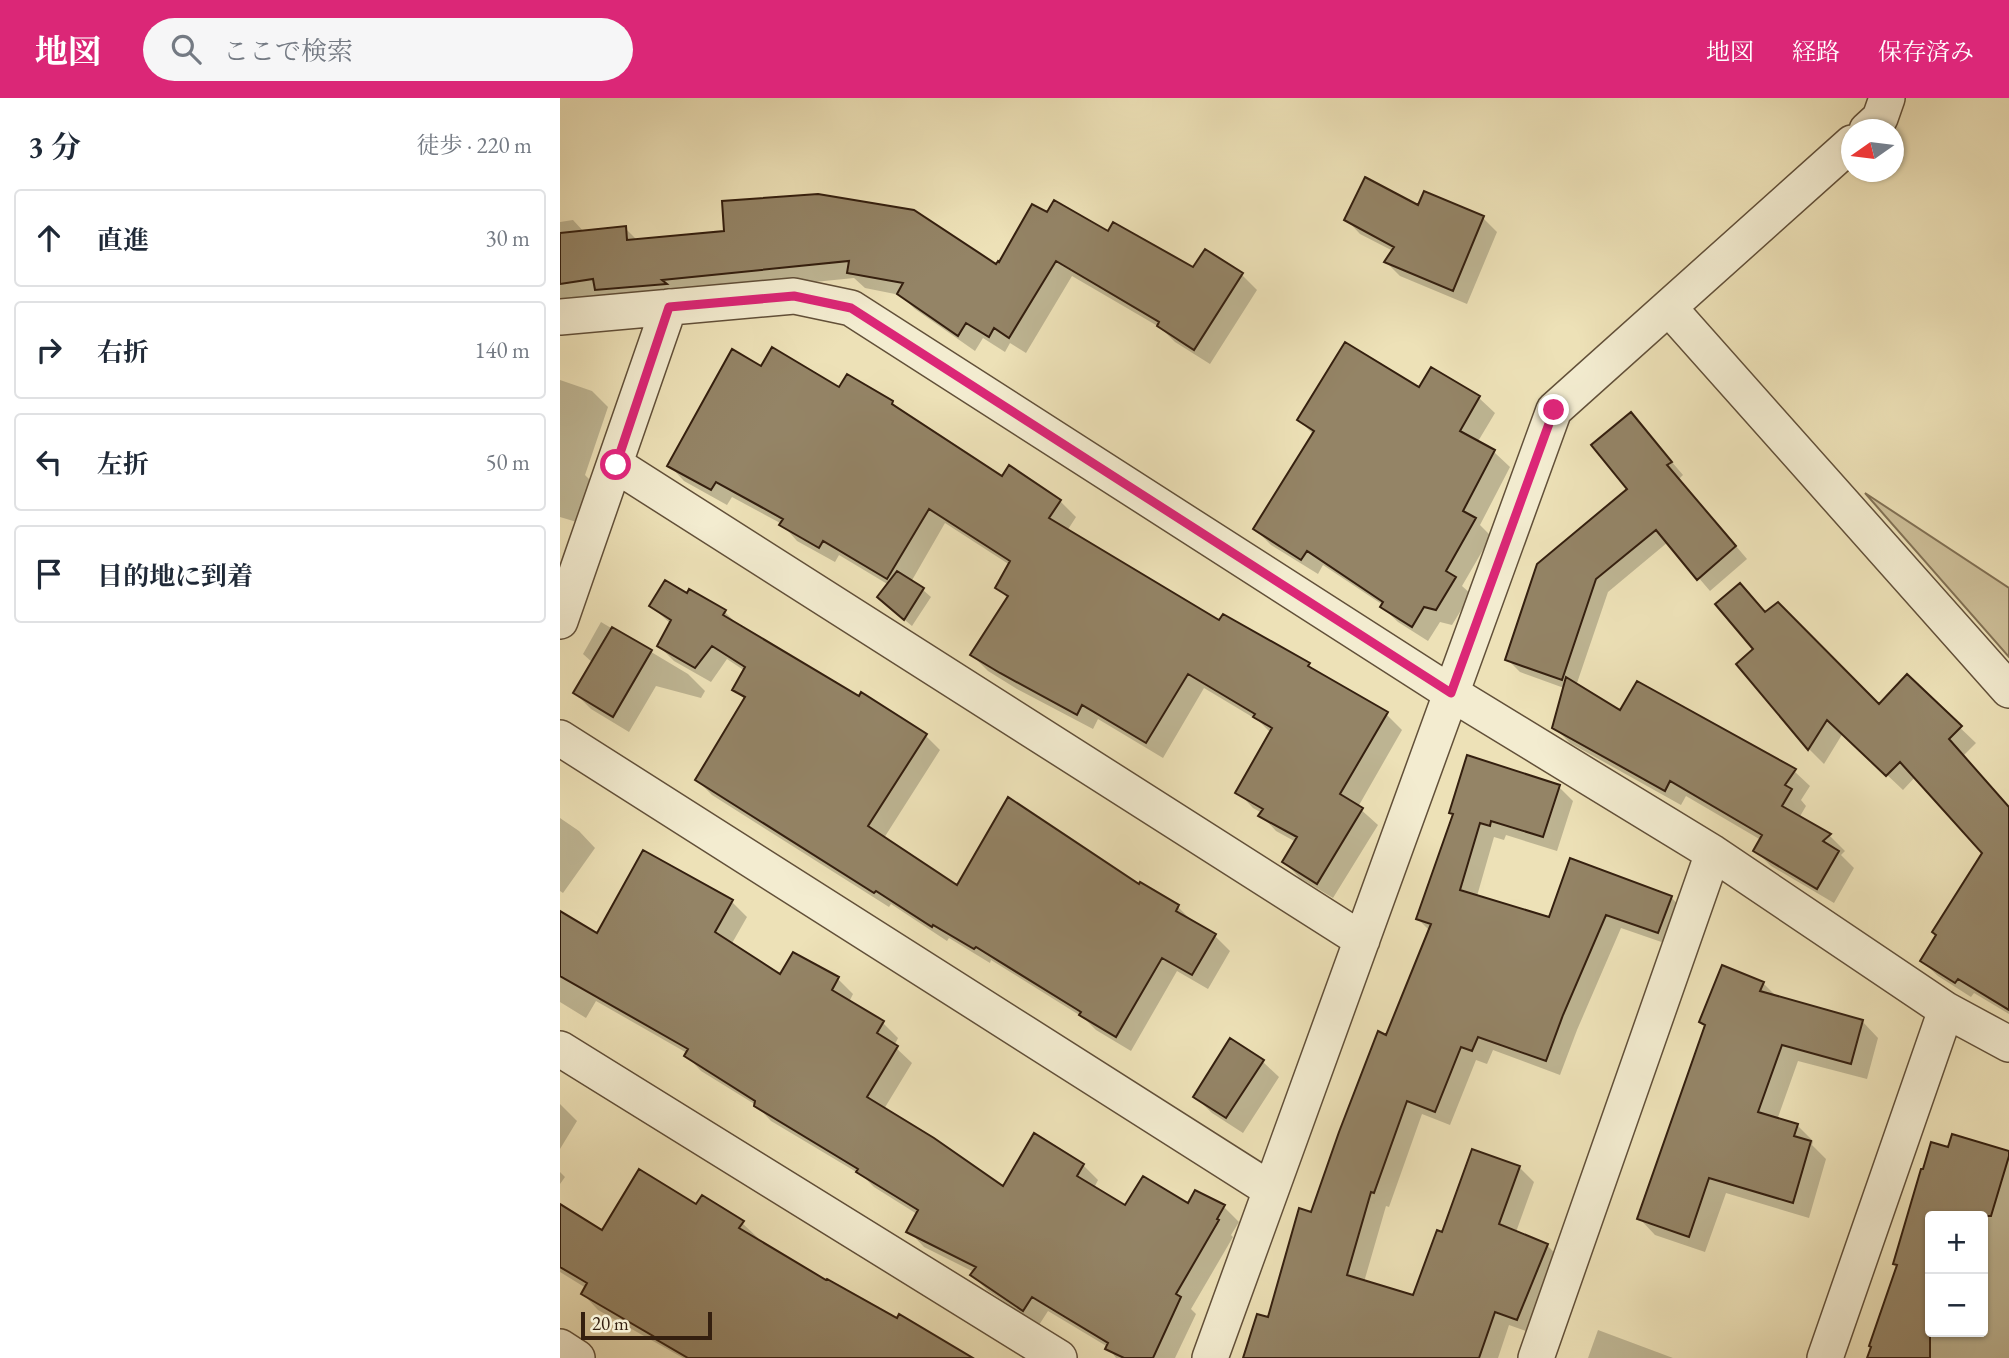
<!DOCTYPE html>
<html lang="ja">
<head>
<meta charset="utf-8">
<style>
  :root { --surface:#fff; --page:#f6f6f7; --text:#1f2937; --muted:#747a83; --line:#e0e1e3; --accent:#db2777 }
  body { margin:0; font-family:"EB Garamond","Noto Serif JP",serif; background:var(--page); color:var(--text) }
  .controls { position:absolute; right:21px; bottom:21px; display:grid; overflow:hidden; border-radius:7px; box-shadow:0 2px 5px #0004 }
  .controls button { width:63px; height:63px; display:grid; place-items:center; padding:0; border:0; border-bottom:2px solid var(--line); background:var(--surface); color:var(--text); font:35px sans-serif }
  .compass { position:absolute; left:1281px; top:21px; width:63px; height:63px; border-radius:50%; background:var(--surface); box-shadow:0 2px 5px #0004; rotate:256deg }
  .scale { position:absolute; left:21px; bottom:18px; width:131px; box-sizing:border-box; padding-left:7px; border:4px solid #341f0f; border-top:0; font-size:19px; line-height:24px; white-space:nowrap; color:#341f0f; -webkit-text-stroke:5px #f3ecd0; paint-order:stroke }
  .stop { position:absolute; width:21px; height:21px; margin:-16px; border:5px solid #db2777; border-radius:50%; background:#fff }
  .stop.end { background:#db2777; border-color:#fff; box-shadow:0 2px 7px #0008 }
  .list { margin:0; padding:0; list-style:none }
  h2 { display:flex; justify-content:space-between; align-items:center; height:91px; margin:0; padding:0 28px; font-size:30px }
  h2 small { font-size:23px; font-weight:400; color:var(--muted) }
  .list li { display:grid; grid-template-columns:46px 1fr auto; gap:21px; align-items:center; box-sizing:border-box; height:98px; margin:0 14px 14px; padding:0 14px; border:2px solid var(--line); border-radius:7px }
  .list b { display:block; font-size:26px; white-space:nowrap }
  .list em { font-size:23px; font-style:normal; color:var(--muted) }
  .icon { flex:none; width:38px; height:38px; fill:none; stroke:currentColor; stroke-width:2; stroke-linecap:round; stroke-linejoin:round }
  .map { position:relative; flex:none; width:1449px; height:1260px; overflow:hidden }
  header { display:flex; align-items:center; gap:42px; box-sizing:border-box; height:98px; padding:0 35px; background:var(--accent); color:#fff }
  header strong { font-size:33px }
  nav { display:flex; gap:38px; margin-inline-start:auto; font-size:24px }
  .search { width:490px; height:63px; background:var(--page); display:flex; align-items:center; gap:18px; box-sizing:border-box; padding:0 24px; border-radius:38px; color:var(--muted); font-size:26px }
  main { display:flex }
  aside { flex:1; background:var(--surface) }
  .map>svg:first-child { display:block }
  .green { fill:#cec09a; stroke:#817054; stroke-width:2 }
  .shadow { fill:#0003; fill-rule:evenodd }
  .building { fill:#948466; stroke:#341f0f; stroke-width:2 }
  .lines { fill:none; stroke-linecap:round; stroke-linejoin:round }
  .minor-casing { stroke:#625039; stroke-width:38 }
  .minor { stroke:#f3ecd0; stroke-width:35 }
  .route { stroke:#db2777; stroke-width:9 }
</style>
</head>
<body>
<header>
<strong>地図</strong>
<div class="search"><svg class="icon" aria-label="search" viewBox="0 0 24 24"><circle cx="10" cy="10" r="6"/><path d="M15 15l6 6"/></svg>ここで検索</div>
<nav><a>地図</a><a>経路</a><a>保存済み</a></nav>
</header>
<main>
<aside>
<h2>3 分<small>徒歩 · 220 m</small></h2>
<ul class="list">
<li><svg class="icon" aria-label="ahead" viewBox="0 0 24 24"><path d="M12 20V5M6 11l6-6 6 6"/></svg><div><b>直進</b></div><em>30 m</em></li>
<li><svg class="icon" aria-label="right" viewBox="0 0 24 24"><path d="M7 20v-9h11M14 6l5 5-5 5"/></svg><div><b>右折</b></div><em>140 m</em></li>
<li><svg class="icon" aria-label="left" viewBox="0 0 24 24"><path d="M17 20v-9H6M10 6l-5 5 5 5"/></svg><div><b>左折</b></div><em>50 m</em></li>
<li><svg class="icon" aria-label="arrive" viewBox="0 0 24 24"><path d="M6 21V4h12l-3 4 3 4H6"/></svg><div><b>目的地に到着</b></div></li>
</ul>
</aside>
<div class="map">
<svg width="1449" height="1260" viewBox="0 0 1449 1260">
  <rect width="100%" height="100%" fill="#ede1b7"/>
  <filter id="stains"><feTurbulence type="fractalNoise" baseFrequency=".00286" numOctaves="4"/><feColorMatrix values="0 0 0 0 .2 0 0 0 0 .09 0 0 0 0 .02 0 0 0 .5 -.17"/></filter>
  <radialGradient id="worn" r=".72"><stop offset=".6" stop-color="#630" stop-opacity="0"/><stop offset="1" stop-color="#630" stop-opacity=".3"/></radialGradient>
  <!-- green -->
  <path class="green" d="M1305,395L1449,490V559Z"/>
  <!-- shadow -->
  <path class="shadow" d="M859,109L923,120L937,134L907,206L840,178L826,164L833,153L800,136L786,121Z
    M488,117L549,136L634,172L681,176L697,192L650,266L615,244L601,230L512,178L466,255L450,245L445,254L423,240L415,253L355,211L340,197L305,190L294,180L117,198L52,208L42,198L0,203V124L13,122L24,134L65,130L78,143L436,169Z
    M202,270L332,304L343,315L443,380L500,403L516,419L507,433L660,525L664,518L749,567L757,575L826,616L842,632L798,709L818,727L773,800L740,780L724,764L736,744L716,733L701,717L702,715L693,710L678,694L711,635L699,623L644,590L603,660L538,621L533,631L457,591L428,573L412,557L448,501L437,489L450,467L385,425L351,484L363,492L371,499L352,528L327,507L329,487L279,457L275,464L237,443L222,426L172,399L167,407L124,383L109,367Z
    M872,271L919,300L935,315L917,345L934,354L950,369L920,427L931,438L902,488L911,496L892,527L880,524L868,543L838,524L822,509L823,507L763,467L758,476L711,447L695,431L754,337L739,322L860,292Z
    M0,282L32,293L48,309L25,377L35,387L20,425L0,419Z
    M1071,316L1123,377L1119,381L1187,461L1150,493L1108,444L1048,494L1016,588L1061,614L1234,673L1250,688L1241,702L1246,708L1239,720L1270,738L1285,753L1281,757L1294,770L1274,805L1211,768L1195,752L1201,742L1126,698L1121,707L1010,645L994,629L1004,590L960,574L947,561L1070,391Z
    M1180,487L1207,515L1319,608L1347,579L1416,645L1403,658L1449,709V916L1414,895L1411,899L1378,878L1362,863L1424,755L1356,678L1343,692L1283,635L1264,666L1249,651L1178,566L1196,552Z
    M91,508L165,514L180,529L365,637L380,652L324,740L397,790L579,789L581,786L618,809L633,824L655,838L670,853L648,891L617,873L571,953L536,932L524,920L431,862L430,865L389,840L387,843L331,806L329,809L152,697L137,682L185,602L175,591L185,573L167,561L151,584L114,563L99,548L111,526Z
    M41,524L128,576L145,593L141,600L96,588L69,634L31,611L15,595L33,565L23,556Z
    M999,689L1013,703L997,753L946,737L944,742L934,739L917,798L990,822L1111,799L1125,814L1113,848L1061,830L1017,932L1000,977L933,952L927,966L916,962L890,1027L862,1016L829,1109L826,1108L804,1184L855,1199L883,1136L959,1069L974,1084L956,1134L987,1147L1001,1162L972,1235L949,1227L938,1260H684L709,1222L870,833L858,821L894,718L891,714Z
    M0,720L19,733L35,750L3,795L0,793Z
    M172,804L187,819L171,847L221,879L234,856L278,881L293,896L289,904L323,925L338,940L334,948L352,965L324,1011L444,1090L523,1067L538,1082L534,1090L565,1110L628,1107L664,1109L679,1124L671,1137L673,1139L631,1211L636,1216L615,1260H556L548,1249L488,1213L479,1227L427,1192L412,1177L414,1174L364,1149L349,1133L357,1116L314,1089L303,1078L211,1023L196,1007L141,973L126,957L127,955L36,903L26,920L0,904V815L38,838Z
    M1203,885L1218,900L1302,923L1318,940L1307,981L1238,963L1217,1022L1237,1027L1253,1043L1252,1047L1266,1061L1249,1120L1166,1095L1145,1154L1095,1137L1079,1120L1146,929L1141,924Z
    M702,963L719,979L683,1035L652,1015L635,999Z
    M0,1006L17,1023L0,1051Z
    M1389,1051L1449,1054V1260H1309L1338,1169L1335,1166ZM1370,1118H1423V1234H1370Z
    M0,1074L5,1079L0,1086Z
    M0,1108L42,1134L136,1109L182,1125L198,1140L196,1143L396,1260H123L38,1212L23,1196L26,1190L0,1174Z
    M1038,1232L1113,1260H1028Z"/>
  <!-- building -->
  <path class="building" d="M805,79L858,107L864,93L924,118L893,193L824,164L834,149L784,122Z
    M258,96L354,112L436,166L438,163L439,164L472,106L487,114L494,102L548,133L553,124L633,169L645,151L683,175L634,252L597,228L599,224L496,163L449,240L434,230L429,239L406,225L398,238L337,196L343,185L287,175L289,163L102,182L107,186L35,192L33,181L0,186V135L66,128L67,142L164,133L162,103Z
    M785,244L859,289L871,269L920,298L900,333L935,352L903,413L916,420L886,473L896,479L876,512L864,509L852,529L820,509L823,504L747,453L741,462L693,431L754,333L737,322Z
    M212,249L279,289L287,276L333,303L332,306L442,378L449,367L501,402L489,420L659,522L663,516L750,565L748,568L828,614L780,696L803,710L757,786L722,764L737,739L698,718L703,711L675,695L712,630L693,619L695,616L628,576L586,645L522,607L517,617L440,575L410,557L448,498L435,490L450,463L369,411L327,481L263,443L259,450L219,427L223,421L156,384L151,392L107,368L172,251L201,268Z
    M1071,314L1112,364L1107,367L1176,448L1137,482L1096,432L1036,481L1002,582L945,562L977,466L1067,391L1031,347Z
    M337,473L364,490L344,522L317,499Z
    M105,482L127,495L129,491L166,512L163,517L299,598L301,594L367,636L308,728L397,787L448,699L579,786L580,784L619,807L616,813L656,836L632,877L602,860L556,939L519,917L521,914L416,849L414,851L373,827L372,829L316,793L314,795L135,682L185,599L172,592L185,569L152,548L135,570L97,548L111,522L89,508Z
    M1180,485L1205,514L1218,504L1319,606L1347,576L1402,628L1389,641L1449,709V912L1398,881L1395,885L1360,863L1376,837L1372,834L1422,755L1340,664L1326,678L1267,622L1248,652L1176,566L1193,551L1155,506Z
    M52,529L92,552L53,619L13,595Z
    M1006,579L1060,612L1077,583L1236,671L1225,687L1232,691L1222,708L1271,736L1263,743L1279,753L1257,791L1193,753L1202,737L1110,683L1105,693L992,630Z
    M907,657L1000,687L983,739L931,723L930,728L920,725L900,792L989,819L1010,760L1112,798L1098,835L1046,817L1003,917L986,963L918,939L912,953L901,949L875,1014L847,1003L814,1095L811,1094L787,1177L853,1197L877,1132L882,1134L912,1051L960,1068L939,1126L988,1146L957,1222L935,1214L919,1260H683L697,1216L708,1219L739,1110L751,1114L779,1034L818,933L826,937L871,826L856,821L893,716L889,715Z
    M83,752L173,802L155,834L220,876L233,854L279,879L272,892L324,923L317,935L338,948L307,999L374,1040L443,1088L474,1035L524,1066L517,1078L565,1107L583,1078L628,1105L635,1092L665,1107L657,1121L659,1122L616,1196L621,1199L593,1260H564L545,1251L548,1245L472,1199L463,1213L410,1177L416,1169L346,1134L358,1112L296,1074L298,1071L194,1008L195,1003L124,958L128,951L0,878V813L37,835Z
    M1162,867L1204,884L1200,893L1303,922L1291,966L1222,947L1198,1014L1238,1026L1234,1038L1251,1043L1233,1105L1149,1080L1129,1139L1077,1121L1145,927L1139,924Z
    M670,940L704,962L666,1020L633,999Z
    M1392,1036L1449,1053V1058L1431,1118H1370V1260H1307L1311,1249L1309,1248L1337,1167L1333,1166L1361,1071H1363L1371,1044L1388,1049Z
    M79,1071L136,1106L142,1097L184,1123L179,1130L266,1182L267,1181L337,1220L339,1216L413,1260H128L92,1239L93,1238L21,1196L27,1185L0,1169V1106L42,1132Z"/>
  <g class="lines">
    <defs>
      <path id="minor" d="M1307,32L1320,20L1327,0
        M1109,210L1449,592
        M0,219L234,198L291,210L891,595L1153,755L1386,912L1449,946
        M56,367L802,842
        M0,523L109,209
        M0,640L711,1092
        M0,951L499,1260
        M0,1249L17,1260
        M650,1260L994,312L1292,45
        M976,1260L1153,755
        M1265,1260L1386,912"/>
    </defs>
    <!-- minor casing -->
    <use href="#minor" class="minor-casing"/>
    <!-- minor -->
    <use href="#minor" class="minor"/>
  </g>
  <g class="lines">
    <!-- route -->
    <path class="route" d="M56,367L109,209L234,198L291,210L891,595L994,312"/>
  </g>
  <rect width="100%" height="100%" filter="url(#stains)"/>
  <rect width="100%" height="100%" fill="url(#worn)"/>
</svg>
<div class="controls">
<button>+</button>
<button>−</button>
</div>
<svg class="compass" viewBox="-18 -18 36 36"><path d="M0-13l5 13h-10z" fill="#e53935"/><path d="M0 13l5-13h-10z" fill="#747a83"/></svg>
<div class="scale">20 m</div>
<div class="stop" style="left:56px;top:367px"></div>
<div class="stop end" style="left:994px;top:312px"></div>
</div>
</main>
</body>
</html>
